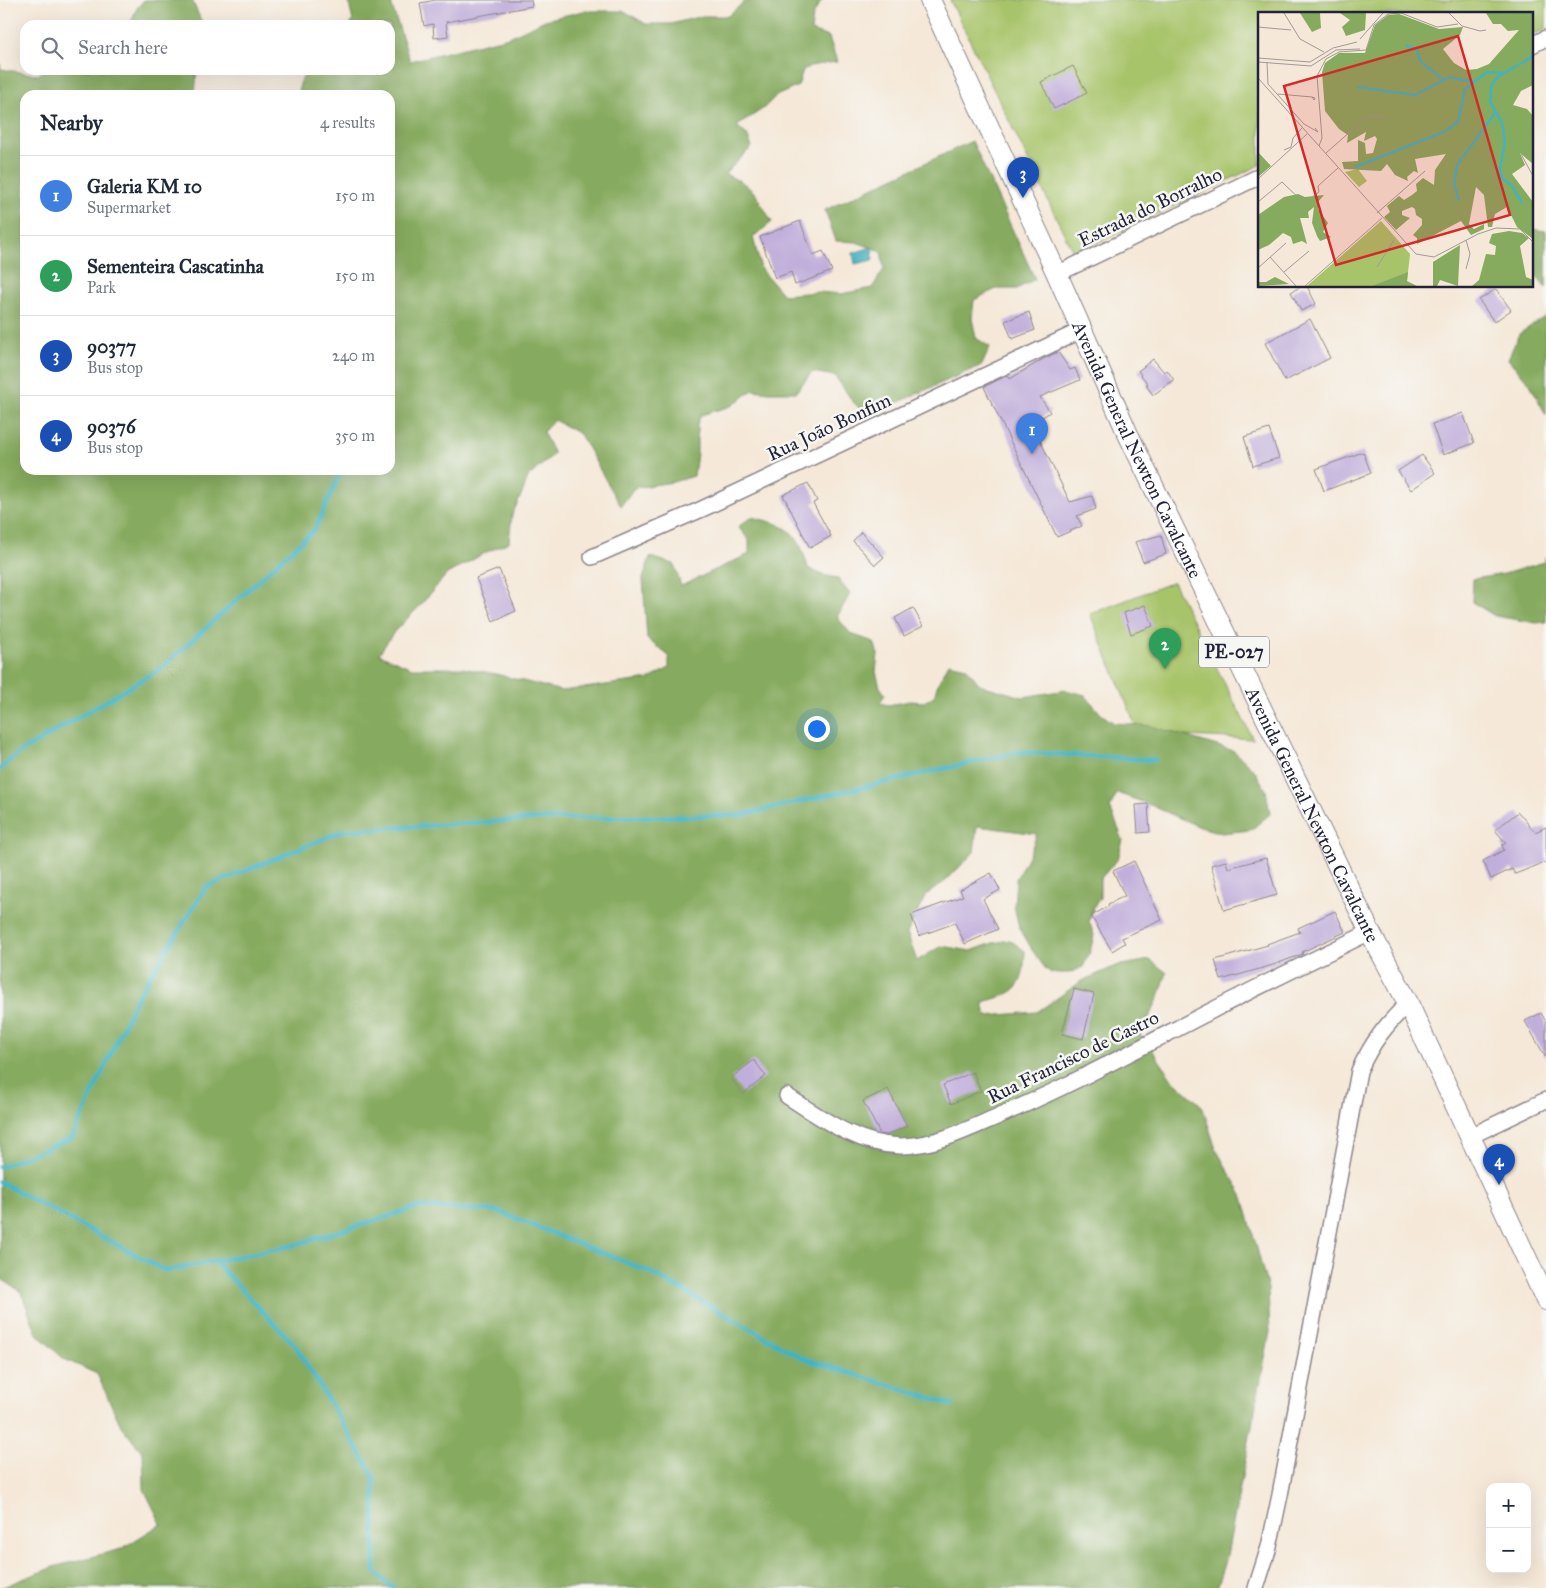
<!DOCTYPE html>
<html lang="en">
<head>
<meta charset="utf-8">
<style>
  :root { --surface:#fff; --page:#f6f6f7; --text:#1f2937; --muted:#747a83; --line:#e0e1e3; --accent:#0f766e }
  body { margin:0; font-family:"IM FELL Great Primer",serif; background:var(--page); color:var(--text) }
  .controls { position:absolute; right:15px; bottom:15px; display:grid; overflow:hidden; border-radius:10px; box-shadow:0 5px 20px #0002 }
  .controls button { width:45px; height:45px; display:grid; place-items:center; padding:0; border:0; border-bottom:1px solid var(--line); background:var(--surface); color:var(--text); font:25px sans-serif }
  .you { position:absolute; left:816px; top:728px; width:18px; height:18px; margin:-12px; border:4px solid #fff; border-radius:50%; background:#1a73e8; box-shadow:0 0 0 8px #1a73e833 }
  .badge { display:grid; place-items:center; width:32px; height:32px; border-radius:50%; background:var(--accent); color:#fff; font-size:16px; font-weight:700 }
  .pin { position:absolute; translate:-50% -41px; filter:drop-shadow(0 1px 2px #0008) }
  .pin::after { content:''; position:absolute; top:26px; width:18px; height:15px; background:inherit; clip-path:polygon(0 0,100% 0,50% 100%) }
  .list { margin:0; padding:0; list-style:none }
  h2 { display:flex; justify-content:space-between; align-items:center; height:65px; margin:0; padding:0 20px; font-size:21px }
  h2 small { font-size:16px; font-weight:400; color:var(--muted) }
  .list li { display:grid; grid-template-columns:32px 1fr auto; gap:15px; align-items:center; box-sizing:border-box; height:80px; padding:0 20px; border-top:1px solid var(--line) }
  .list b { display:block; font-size:19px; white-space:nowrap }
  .list p { margin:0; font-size:16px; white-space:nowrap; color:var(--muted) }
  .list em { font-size:16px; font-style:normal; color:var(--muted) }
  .icon { flex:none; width:28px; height:28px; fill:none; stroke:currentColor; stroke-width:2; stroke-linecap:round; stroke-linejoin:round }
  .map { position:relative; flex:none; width:1546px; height:1588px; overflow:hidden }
  .search { position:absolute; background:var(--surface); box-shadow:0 5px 20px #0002; left:20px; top:20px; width:375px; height:55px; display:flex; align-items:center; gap:12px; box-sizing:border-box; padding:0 18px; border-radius:15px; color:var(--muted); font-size:19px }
  .panel { position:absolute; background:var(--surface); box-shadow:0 5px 20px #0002; left:20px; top:90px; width:375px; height:385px; border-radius:15px }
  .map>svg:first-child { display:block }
  .green { fill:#a8c46a; stroke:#657352 }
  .forest { fill:#86aa5e; stroke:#54664c }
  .water { fill:#44b3bf; stroke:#336a7d }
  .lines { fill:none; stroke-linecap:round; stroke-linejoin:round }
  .stream { stroke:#44b3bf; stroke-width:5 }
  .building { fill:#c1afdb }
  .minor-casing { stroke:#8c858a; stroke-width:18 }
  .major-casing { stroke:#8c858a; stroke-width:22 }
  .minor { stroke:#fff; stroke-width:15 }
  .major { stroke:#fff; stroke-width:20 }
  .labels { text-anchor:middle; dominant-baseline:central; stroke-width:5; stroke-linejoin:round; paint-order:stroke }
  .shield { fill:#f6f6f2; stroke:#626272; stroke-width:1 }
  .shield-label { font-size:18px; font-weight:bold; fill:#22223b }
  .street-label { font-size:19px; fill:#22223b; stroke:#f6f6f2 }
  .inset-river { fill:none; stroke:#44b3bf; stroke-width:2.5 }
  .inset-road { fill:none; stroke:#a19999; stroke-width:1 }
  .view { fill:#d62828; fill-opacity:0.15; stroke:#d62828; stroke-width:2.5 }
  .inset-edge { fill:none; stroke:#22223b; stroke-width:2.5 }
</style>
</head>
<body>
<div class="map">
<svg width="1546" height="1588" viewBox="0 0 1546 1588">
  <rect width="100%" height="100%" fill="#f6f6f2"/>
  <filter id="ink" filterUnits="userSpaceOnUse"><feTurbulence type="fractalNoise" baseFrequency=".02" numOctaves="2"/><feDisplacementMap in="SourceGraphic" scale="10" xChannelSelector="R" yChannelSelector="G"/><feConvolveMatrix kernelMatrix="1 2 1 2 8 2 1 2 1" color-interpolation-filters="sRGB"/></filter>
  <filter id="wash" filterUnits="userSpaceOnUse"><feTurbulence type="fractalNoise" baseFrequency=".0096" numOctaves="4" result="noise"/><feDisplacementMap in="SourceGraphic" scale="20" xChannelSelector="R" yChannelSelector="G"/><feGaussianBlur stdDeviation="1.12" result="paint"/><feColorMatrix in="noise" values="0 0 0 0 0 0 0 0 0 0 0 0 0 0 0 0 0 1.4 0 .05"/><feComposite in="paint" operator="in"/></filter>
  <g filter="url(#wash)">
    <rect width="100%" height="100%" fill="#f5e8d8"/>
    <!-- green -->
    <path class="green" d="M950,0H1546V29L1532,35V14H1260V165L1074,254Z
      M1173,582L1253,739L1139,734L1090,614Z"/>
    <!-- forest -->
    <path class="forest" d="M144,0H192L203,25H130L137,8Z
      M348,0H390L410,61L509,37L545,20L583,11H624L646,24H671L702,16H728L746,0H822L813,15L811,31L829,37L837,62L815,65L803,70L798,86L776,96L764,108L737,126L747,135L752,147L725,174L742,182L755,193L772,222L753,237L761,269L783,295L818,292L841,294L872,288L884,269L881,251L856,242L836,241L825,210L972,141L1035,279L1017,289H996L974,300L972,318L976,338L990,347L982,365L867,416L853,402L835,376L812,372L796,392H769L753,390L731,406L701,415L697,424V453L694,476L673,482L634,488L621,506L614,495L580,434L554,420L543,432L554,454L528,477L524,489L512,515L509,542L485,553L447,574L420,606L394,632L379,654L412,668H462L496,674L562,691L650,679L669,668V656L647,639L643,579L650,557L674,564L681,586L749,554V540L738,527L751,517C788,525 798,530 808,568L822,575L837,578L850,594L837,617L851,634L874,642L878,654L876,672L880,687L885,694L880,703L888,705L910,701L924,702L934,696L938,683L949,663L966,667L980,685L1023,697L1066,690L1085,695L1101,714L1114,723L1151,726L1234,751L1255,771L1266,790L1270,814L1251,830L1222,833L1200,827L1148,804L1117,793L1110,808L1123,840L1118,859L1100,879V898L1093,908L1089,921L1094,935L1090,952L1083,967L1069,973H1051L1045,968L1034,953L1019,927L1014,906L1016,879L1031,850L1037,834L977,826L974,852L947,880L926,895L907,933L917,961L941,946L971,951L993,943L1010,940L1025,951C1023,989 1019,992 983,1002L986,1016L1037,1012L1082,981L1116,966L1150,960L1167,973L1158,999L1140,1035L1153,1051L1172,1079L1202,1106L1216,1149L1243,1197L1268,1289L1270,1332L1227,1555L1216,1588H0L53,1567L121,1549L161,1524L144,1489L143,1453L121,1426L97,1374L64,1359L37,1334L21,1292L0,1278V63L1,69L38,75L45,70H197L195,95H25V470H390V95H297L301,81L308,70H390V25H350L353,21Z
      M1532,229L1546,231V288L1532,272Z
      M1546,316V415L1530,384L1508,359L1519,334Z
      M1546,556V622L1536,623L1495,616L1472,602L1473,579L1504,574L1544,562Z"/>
    <!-- water -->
    <path class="water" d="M872,247L873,260L855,264L853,253Z"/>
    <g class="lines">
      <!-- stream -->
      <path class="stream" d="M0,769L17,754L163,667L315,529L342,470
        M0,1167L72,1138L137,997L206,887L342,831L538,819L741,815L1018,752L1155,760
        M0,1182L166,1271L295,1245L418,1207L497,1211L650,1272L802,1358L953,1405
        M214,1261L295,1345L374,1476L375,1572L393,1588"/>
    </g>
    <g id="blocks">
      <!-- building -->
      <path class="building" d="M436,0H531L532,6L446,22L448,36L434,38L433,24L424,26L420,3Z
        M1073,66L1087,93L1054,109L1041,82Z
        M800,221L813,255L823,251L832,271L795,285L791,272L775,278L760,237Z
        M1302,286H1307L1316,304L1301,311L1291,292Z
        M1496,289L1511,310L1494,322L1479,300Z
        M1029,312L1035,330L1012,339L1005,321Z
        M1310,319L1330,358L1285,381L1265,343Z
        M1058,352L1070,370L1075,368L1080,380L1040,397L1050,412L1032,424L1070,502L1092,496L1096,509L1077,516L1082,526L1057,537L984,387L1008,375L1010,379L1043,359Z
        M1153,359L1164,372L1167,370L1174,380L1153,395L1146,385L1148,384L1138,371Z
        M1463,413L1474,443L1443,455L1432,424Z
        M1269,429L1279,458L1253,466L1244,437Z
        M1363,452L1371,473L1324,491L1316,469Z
        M1422,455L1435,473L1411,490L1398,471Z
        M808,483L817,501L813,503L831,536L810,548L783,495Z
        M861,532L884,557L875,565L853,541Z
        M1161,535L1166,554L1143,562L1135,542Z
        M499,569L516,611L493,621L476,578Z
        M1145,605L1153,626L1131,634L1124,613Z
        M913,608L923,626L904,636L895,618Z
        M1148,804L1150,832L1138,833L1136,805Z
        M1518,812L1535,832L1546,827V862L1515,874L1512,869L1491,879L1483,861L1504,850L1502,845L1506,843L1495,830Z
        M1266,858L1277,895L1224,910L1211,865L1226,861L1228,868Z
        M1134,861L1162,920L1122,938L1125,943L1112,951L1091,916L1109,906L1108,904L1125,896L1113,871Z
        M991,873L1000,890L983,899L998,929L965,944L955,923L919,936L911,915L963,896L960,890Z
        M1335,911L1345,932L1302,952L1303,954L1273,965L1221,980L1215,960L1268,945L1267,944L1300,932L1298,928Z
        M1074,989L1094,994L1083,1039L1062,1034Z
        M1541,1013L1546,1022V1058L1525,1021Z
        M754,1060L766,1076L743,1094L731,1078Z
        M973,1072L981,1091L951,1104L943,1085Z
        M888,1089L907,1126L887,1135L880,1134L863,1101Z"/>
    </g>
  </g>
  <g filter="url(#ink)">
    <use href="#blocks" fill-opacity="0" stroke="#8c858a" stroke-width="1"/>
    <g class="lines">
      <defs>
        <path id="minor" d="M1532,45L1546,38
          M1057,274L1260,176
          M592,557L702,509L1082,330
          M787,1096C821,1118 858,1145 900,1146C936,1146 968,1129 1001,1115C1073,1084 1141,1047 1211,1011C1263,984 1317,958 1370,932
          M1471,1136L1546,1100
          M1256,1588L1269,1547L1280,1495L1359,1071C1372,1042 1386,1025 1408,1003"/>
        <g id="major">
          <path id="s1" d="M930,0L1057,274L1127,432L1370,932L1408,1003L1546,1300"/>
        </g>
      </defs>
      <!-- minor casing -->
      <use href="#minor" class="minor-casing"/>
      <!-- major casing -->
      <use href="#major" class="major-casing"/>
      <!-- minor -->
      <use href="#minor" class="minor"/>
      <!-- major -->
      <use href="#major" class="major"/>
    </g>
  </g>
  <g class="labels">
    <!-- shield labels -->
    <rect class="shield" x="1199" y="636.5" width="70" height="31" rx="4"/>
    <g class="shield-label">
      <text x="1234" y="652">PE-027</text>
    </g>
    <!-- street labels -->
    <g class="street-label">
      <text transform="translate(1150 207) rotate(-26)">Estrada do Borralho</text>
      <text transform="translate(829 427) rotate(-25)">Rua João Bonfim</text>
      <text stroke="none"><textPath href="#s1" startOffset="495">Avenida General Newton Cavalcante</textPath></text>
      <text stroke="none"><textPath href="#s1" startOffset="900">Avenida General Newton Cavalcante</textPath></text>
      <text transform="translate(1073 1057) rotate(-26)">Rua Francisco de Castro</text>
    </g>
  </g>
  <!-- overview -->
  <g transform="translate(1258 12)">
    <rect width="275" height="275" fill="#f5e8d8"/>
    <path d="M100,157L109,169L101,175L87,160ZM123,209L152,242L149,269L142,274H49Z" fill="#a8c46a"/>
    <path d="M42,1H62L63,16L54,20ZM82,1H108L107,18L88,24L84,15L92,8ZM228,1H275V73L263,79L255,93L269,97L275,104V152L262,141L267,153L254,162L275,190V227L259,215L249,195L237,202L234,215H230L226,183L218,175L211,212L216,217L226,212V217L213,223L203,209L159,232V226L155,223L164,213V207L158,203L157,197L154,195L144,199V203L152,206L138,218L126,205L132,200L129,194L141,184L146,188L154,183L159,179L158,172L165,166L176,173L177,158L188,142L157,147L160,161L156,159L149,165L150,169L137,163L129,152L123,159L86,157L84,150L100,149V128L107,131L108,142L115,141L119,127L117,124L106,129L108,120L89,131L90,123L81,117L67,99L64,60L67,51L81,41H107L117,13L130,3L141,2L181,17L205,15L202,23L185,37L196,51L208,58L219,57L231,52L261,18L250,19L243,12H235ZM0,140L13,154L0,165ZM40,182L47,185L66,183L60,190V197L70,211L65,220L73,225L62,229L59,224L54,211L56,195L50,200L51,206H42L49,232L44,229L35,232L33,225L25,221L11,233L0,238V203L26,185ZM251,219L264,221L271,226L262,234L268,265L275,268V274H214L221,268L228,242L237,243L238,234L231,231L234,222ZM202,233L200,274L182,268L179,274H175V250ZM150,260L149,269L159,274H114ZM17,265L31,272L0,274V270H8Z" fill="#86aa5e"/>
    <path class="inset-river" d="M148,33L159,38L162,49L186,68M99,75L157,83L192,65L215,70M97,155L186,120L200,110L207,77L229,60L246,61M201,189L196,171L199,153L237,101M264,191L254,174L244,166L242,157L247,130L244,111L232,89L234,72L241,64L272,46L275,40"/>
    <path class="inset-road" d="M26,1L42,27L66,40M191,1L204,14L222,19L228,18M0,15L33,18M102,27L125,1M0,46L52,50L75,36L99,30M0,50L53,54L78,38L102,37M9,50L10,72L46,112L60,120L57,116M0,66L158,242L176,245L220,222L238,216L262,217L275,230M20,82L54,85L56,88L57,86L54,85M61,134L64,126L59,64L68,47L81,40L108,38L116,13L130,2L143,1L179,15L200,12M26,138L33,135L35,126L44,116M68,141L110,104L128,105M263,142L275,164M0,167L49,122M0,190L24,170L46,191L61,180L60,174L80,156M119,201L167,159M12,245L38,274M119,255L136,228M0,256L28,231M208,257L212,242L208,228M26,260L51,239M47,274L124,206"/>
    <path class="view" d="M200,24L252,203L78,253L26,74Z"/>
    <rect width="275" height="275" class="inset-edge"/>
  </g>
</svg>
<div class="controls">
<button>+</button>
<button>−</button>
</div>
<div class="you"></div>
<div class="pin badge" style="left:1032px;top:454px;background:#3f7fe0">1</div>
<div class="pin badge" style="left:1165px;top:669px;background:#2e9e5b">2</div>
<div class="pin badge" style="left:1023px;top:198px;background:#1a4fb4">3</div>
<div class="pin badge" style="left:1499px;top:1185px;background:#1a4fb4">4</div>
<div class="search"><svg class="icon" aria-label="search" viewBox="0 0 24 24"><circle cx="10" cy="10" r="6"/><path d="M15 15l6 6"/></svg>Search here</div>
<section class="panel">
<h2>Nearby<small>4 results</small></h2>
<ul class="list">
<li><span class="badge" style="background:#3f7fe0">1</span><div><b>Galeria KM 10</b><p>Supermarket</p></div><em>150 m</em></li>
<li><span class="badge" style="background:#2e9e5b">2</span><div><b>Sementeira Cascatinha</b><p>Park</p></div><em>150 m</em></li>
<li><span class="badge" style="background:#1a4fb4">3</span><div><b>90377</b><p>Bus stop</p></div><em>240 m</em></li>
<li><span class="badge" style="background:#1a4fb4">4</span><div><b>90376</b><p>Bus stop</p></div><em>350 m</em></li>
</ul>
</section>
</div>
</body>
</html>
